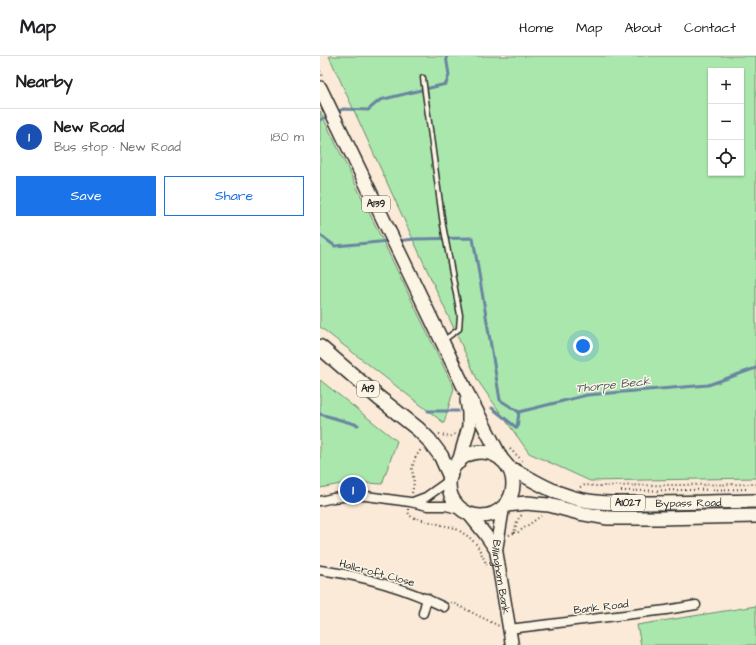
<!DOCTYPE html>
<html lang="en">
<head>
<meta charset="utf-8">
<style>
  :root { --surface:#fff; --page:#f2f2f2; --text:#202124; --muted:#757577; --line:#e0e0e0; --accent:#1a73e8 }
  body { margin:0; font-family:"Architects Daughter",sans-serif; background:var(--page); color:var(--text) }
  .controls { position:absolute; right:12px; top:12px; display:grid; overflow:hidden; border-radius:0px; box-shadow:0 1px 3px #0004 }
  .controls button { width:36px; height:36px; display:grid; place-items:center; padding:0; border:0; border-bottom:1px solid var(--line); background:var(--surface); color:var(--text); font:20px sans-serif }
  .you { position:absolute; left:263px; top:290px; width:14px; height:14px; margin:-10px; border:3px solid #fff; border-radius:50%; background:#1a73e8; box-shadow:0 0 0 6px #1a73e833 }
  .badge { display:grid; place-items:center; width:26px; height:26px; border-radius:50%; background:var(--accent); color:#fff; font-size:13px; font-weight:700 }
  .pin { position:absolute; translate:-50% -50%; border:2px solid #fff; box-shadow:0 1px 4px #0006 }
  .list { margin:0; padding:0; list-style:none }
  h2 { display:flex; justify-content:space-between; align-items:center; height:52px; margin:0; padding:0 16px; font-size:17px }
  h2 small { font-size:13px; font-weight:400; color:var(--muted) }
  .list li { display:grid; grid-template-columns:26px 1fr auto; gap:12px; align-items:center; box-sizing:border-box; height:56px; padding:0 16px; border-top:1px solid var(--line) }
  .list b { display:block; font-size:15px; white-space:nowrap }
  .list p { margin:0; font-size:13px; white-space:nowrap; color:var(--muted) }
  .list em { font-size:13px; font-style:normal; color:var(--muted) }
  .actions { display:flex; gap:8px; padding:12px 16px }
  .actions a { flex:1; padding:9px 0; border:1px solid var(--accent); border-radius:0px; text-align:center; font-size:14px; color:var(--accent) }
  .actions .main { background:var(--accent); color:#fff }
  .icon { flex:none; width:22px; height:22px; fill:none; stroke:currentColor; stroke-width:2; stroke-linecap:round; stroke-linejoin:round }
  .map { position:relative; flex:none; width:436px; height:589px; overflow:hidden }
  header { display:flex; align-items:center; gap:24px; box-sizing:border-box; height:56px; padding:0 20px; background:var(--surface); border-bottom:1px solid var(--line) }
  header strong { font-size:19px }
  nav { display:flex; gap:22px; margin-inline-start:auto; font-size:14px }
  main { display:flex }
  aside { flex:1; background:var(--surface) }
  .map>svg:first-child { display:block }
  .green { fill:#aae7ad; stroke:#6a896c; fill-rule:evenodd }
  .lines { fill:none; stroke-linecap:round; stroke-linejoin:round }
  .stream { stroke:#68869f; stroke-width:3 }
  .service-casing { stroke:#2b2b2b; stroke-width:7 }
  .minor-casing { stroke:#2b2b2b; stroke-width:11 }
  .secondary-casing { stroke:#2b2b2b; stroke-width:15 }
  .primary-casing { stroke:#2b2b2b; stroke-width:16 }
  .trunk-casing { stroke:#2b2b2b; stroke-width:17 }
  .path { stroke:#2b2b2b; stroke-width:2; stroke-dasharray:1 3; stroke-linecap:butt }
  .service { stroke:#fcf5e5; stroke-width:4 }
  .minor { stroke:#fcf5e5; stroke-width:8 }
  .secondary { stroke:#fcf5e5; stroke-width:12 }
  .primary { stroke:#fcf5e5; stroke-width:13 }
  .trunk { stroke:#fcf5e5; stroke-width:14 }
  .labels { text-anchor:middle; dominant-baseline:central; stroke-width:3; stroke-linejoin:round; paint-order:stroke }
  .shield { fill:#fcf5e5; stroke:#6a6863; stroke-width:1 }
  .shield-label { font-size:10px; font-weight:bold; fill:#2b2b2b }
  .street-label { font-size:11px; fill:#2b2b2b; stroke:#fcf5e5 }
  .water-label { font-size:12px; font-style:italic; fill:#4a5865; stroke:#fcf5e5 }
</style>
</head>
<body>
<header>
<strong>Map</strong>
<nav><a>Home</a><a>Map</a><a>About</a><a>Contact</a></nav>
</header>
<main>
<aside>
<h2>Nearby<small></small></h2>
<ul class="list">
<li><span class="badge" style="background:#1a4fb4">1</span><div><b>New Road</b><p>Bus stop · New Road</p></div><em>180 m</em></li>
</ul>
<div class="actions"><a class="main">Save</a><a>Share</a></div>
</aside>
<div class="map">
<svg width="436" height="589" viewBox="0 0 436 589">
  <rect width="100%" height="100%" fill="#faead7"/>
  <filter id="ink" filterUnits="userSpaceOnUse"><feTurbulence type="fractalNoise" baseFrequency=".025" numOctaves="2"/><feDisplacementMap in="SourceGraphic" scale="8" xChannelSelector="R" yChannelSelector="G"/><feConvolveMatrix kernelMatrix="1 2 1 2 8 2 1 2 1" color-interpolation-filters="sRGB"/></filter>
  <g filter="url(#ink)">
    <!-- green -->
    <path class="green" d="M9,0H436V422L270,425L209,397L158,325ZM391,15H421V117H391Z
      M0,55L134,332L124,367L0,271Z
      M0,324L77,385L62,428L31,426L0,432Z
      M436,550V589H321L317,569Z"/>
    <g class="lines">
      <!-- stream -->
      <path class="stream" d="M15,57L23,53L48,54L60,44L126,28L129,19L126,0
        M0,64L10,59
        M0,179L15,190L70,185
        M77,185L94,183L153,182L180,344L199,356
        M172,352L197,372L199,356L267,339L388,329L436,312
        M108,355H138
        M0,358L38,369"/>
      <defs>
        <path id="service" d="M103,22L123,169L140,259L139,273L124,284"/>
        <path id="minor" d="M0,445L13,442L32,440H46L90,446L108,450H126L142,454
          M93,446L106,441L130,424
          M0,514C43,520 85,532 124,551
          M103,557L107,542
          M189,573L346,554L376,549"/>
        <g id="secondary">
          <path id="s1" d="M183,452L176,494L192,589"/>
          <path d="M148,457L165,478L176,494"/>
        </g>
        <g id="primary">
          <path d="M0,32L145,333L182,404"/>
          <circle cx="161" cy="428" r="32"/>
          <path d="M139,406L149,371V357L147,344"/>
          <path id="s2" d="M188,411C207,420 225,433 245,439C269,448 295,447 320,447C359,447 397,446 436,445"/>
          <path d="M186,449L207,447L216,448L229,449L259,457L288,462H338L436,460"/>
        </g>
        <path id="trunk" d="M0,291L59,342L98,373L109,384L121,400L130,420"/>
      </defs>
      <!-- service casing -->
      <use href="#service" class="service-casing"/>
      <!-- minor casing -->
      <use href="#minor" class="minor-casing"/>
      <!-- secondary casing -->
      <use href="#secondary" class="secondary-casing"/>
      <!-- primary casing -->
      <use href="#primary" class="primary-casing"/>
      <!-- trunk casing -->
      <use href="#trunk" class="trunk-casing"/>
      <!-- path -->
      <path class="path" d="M0,15L3,21
        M119,378C125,380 131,382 135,378
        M190,393L203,405
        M260,431L265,429L275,430L436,428
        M301,435L429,433
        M92,437L94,427L92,413L95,402L102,392
        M88,453V456L90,460L98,463L135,472L149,481L157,489L167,509
        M194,477H197L221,460
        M189,479L194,477C196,471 196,463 202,459
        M131,546L179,570"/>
      <!-- service -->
      <use href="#service" class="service"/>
      <!-- minor -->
      <use href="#minor" class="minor"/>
      <!-- secondary -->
      <use href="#secondary" class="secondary"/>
      <!-- primary -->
      <use href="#primary" class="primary"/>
      <!-- trunk -->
      <use href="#trunk" class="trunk"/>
    </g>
  </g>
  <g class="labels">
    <!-- shield labels -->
    <g class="shield">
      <rect x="42" y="140" width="28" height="16" rx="3"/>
      <rect x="37" y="325" width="22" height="16" rx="3"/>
      <rect x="291" y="439" width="34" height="16" rx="3"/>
    </g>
    <g class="shield-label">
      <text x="56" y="148">A139</text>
      <text x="48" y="333">A19</text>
      <text x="308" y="447">A1027</text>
    </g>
    <!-- street labels -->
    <g class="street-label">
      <text stroke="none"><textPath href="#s2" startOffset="188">Bypass Road</textPath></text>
      <text transform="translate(57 517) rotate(15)">Hallcroft Close</text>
      <text stroke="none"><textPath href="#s1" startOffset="70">Billingham Bank</textPath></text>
      <text transform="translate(281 551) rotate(-7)">Bank Road</text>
    </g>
    <!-- water labels -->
    <g class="water-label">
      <text transform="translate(293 329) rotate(-6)">Thorpe Beck</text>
    </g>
  </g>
</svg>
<div class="controls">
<button>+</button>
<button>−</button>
<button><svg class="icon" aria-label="locate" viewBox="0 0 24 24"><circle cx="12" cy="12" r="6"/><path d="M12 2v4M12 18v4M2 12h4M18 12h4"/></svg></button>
</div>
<div class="you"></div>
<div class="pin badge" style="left:33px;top:434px;background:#1a4fb4">1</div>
</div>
</main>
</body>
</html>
